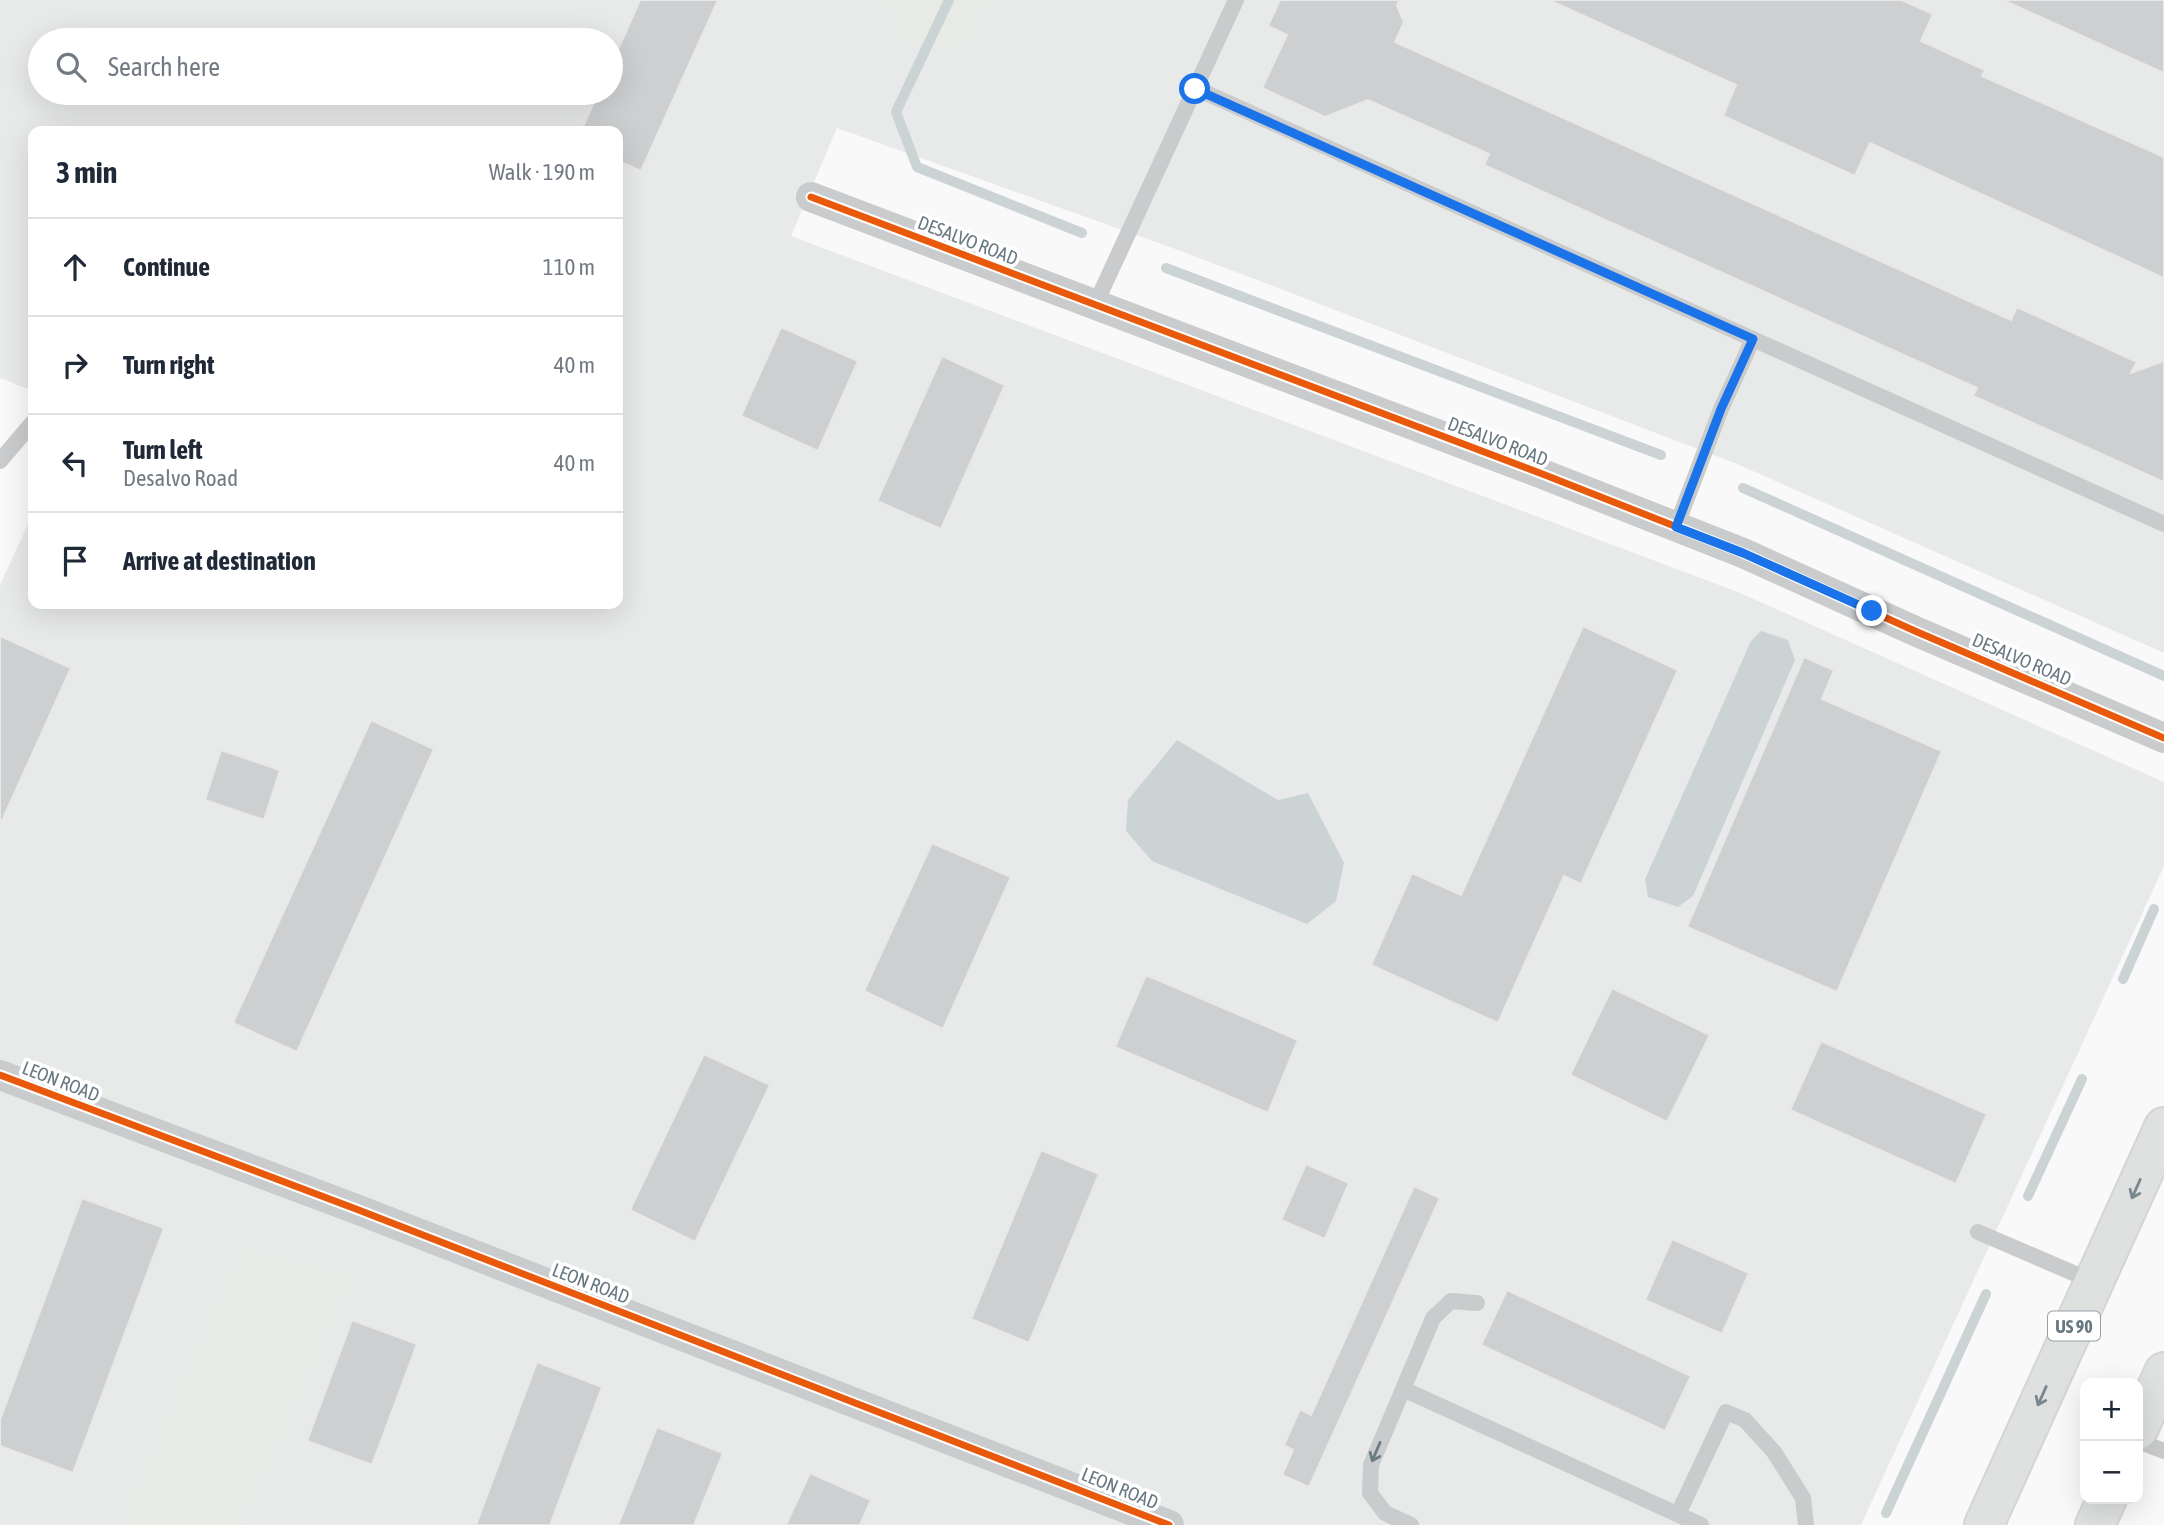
<!DOCTYPE html>
<html lang="en">
<head>
<meta charset="utf-8">
<style>
  :root { --surface:#fff; --page:#f2f2f3; --text:#1f2937; --muted:#747a83; --line:#e0e1e3 }
  body { margin:0; font-family:"Asap Condensed",sans-serif; background:var(--page); color:var(--text) }
  .controls { position:absolute; right:21px; bottom:21px; display:grid; overflow:hidden; border-radius:14px; box-shadow:0 7px 28px #0002 }
  .controls button { width:63px; height:63px; display:grid; place-items:center; padding:0; border:0; border-bottom:2px solid var(--line); background:var(--surface); color:var(--text); font:35px sans-serif }
  .stop { position:absolute; width:21px; height:21px; margin:-16px; border:5px solid #1a73e8; border-radius:50%; background:#fff }
  .stop.end { background:#1a73e8; border-color:#fff; box-shadow:0 2px 7px #0008 }
  .list { margin:0; padding:0; list-style:none }
  h2 { display:flex; justify-content:space-between; align-items:center; height:91px; margin:0; padding:0 28px; font-size:30px }
  h2 small { font-size:23px; font-weight:400; color:var(--muted) }
  .list li { display:grid; grid-template-columns:46px 1fr auto; gap:21px; align-items:center; box-sizing:border-box; height:98px; padding:0 28px; border-top:2px solid var(--line) }
  .list b { display:block; font-size:26px; white-space:nowrap }
  .list p { margin:0; font-size:23px; white-space:nowrap; color:var(--muted) }
  .list em { font-size:23px; font-style:normal; color:var(--muted) }
  .icon { flex:none; width:38px; height:38px; fill:none; stroke:currentColor; stroke-width:2; stroke-linecap:round; stroke-linejoin:round }
  .map { position:relative; flex:none; width:2164px; height:1525px; overflow:hidden }
  .search { position:absolute; background:var(--surface); box-shadow:0 7px 28px #0002; left:28px; top:28px; width:595px; height:77px; display:flex; align-items:center; gap:18px; box-sizing:border-box; padding:0 24px; border-radius:38px; color:var(--muted); font-size:26px }
  .panel { position:absolute; background:var(--surface); box-shadow:0 7px 28px #0002; left:28px; top:126px; width:595px; height:483px; border-radius:14px }
  .map>svg:first-child { display:block }
  .built { fill:#e8e9e9; fill-rule:evenodd }
  .green { fill:#e8eae6 }
  .water { fill:#cbd3d5 }
  .lines { fill:none; stroke-linecap:round; stroke-linejoin:round }
  .stream { stroke:#cbd3d5; stroke-width:10 }
  .building { fill:#cdcfd0; stroke:#e8e8e8; stroke-width:2 }
  .highway-casing { stroke:#d4d5d5; stroke-width:42 }
  .lane { stroke:#cacbcc; stroke-width:16 }
  .street { stroke:#cacbcc; stroke-width:30 }
  .highway { stroke:#dfe0e0; stroke-width:38 }
  .cycleway-casing { stroke:#fff; stroke-width:11 }
  .cycleway { stroke:#e8590c; stroke-width:7 }
  .oneway { stroke:#79888e }
  .oneway2 { stroke:#6c7c84 }
  .route { stroke:#1a73e8; stroke-width:9 }
  .labels { text-anchor:middle; dominant-baseline:central; stroke-width:7; stroke-linejoin:round; paint-order:stroke }
  .shield { fill:#fff; stroke:#95a0a6; stroke-width:2 }
  .shield-label { font-size:18px; font-weight:bold; fill:#677880 }
  .street-label { font-size:19px; fill:#677880; stroke:#fff }
</style>
</head>
<body>
<div class="map">
<svg width="2164" height="1525" viewBox="0 0 2164 1525">
  <rect width="100%" height="100%" fill="#f9f9f9"/>
  <!-- built -->
  <path class="built" d="M0,0H878L889,10L894,0H2164V653L1737,464L1181,251L837,128L791,236L1738,592L2164,782V866L1861,1525H239L351,1276L243,1247L121,1525H0V585L33,513V604H618V131H33V391L0,378ZM40,40H611V93H40Z"/>
  <!-- green -->
  <path class="green" d="M878,0H987L959,52L909,47L889,10Z
    M243,1247L351,1276L239,1525H121Z"/>
  <!-- water -->
  <path class="water" d="M1761,631L1788,640L1795,660L1693,896L1678,907L1648,897L1645,879L1751,641Z
    M1177,740L1278,800L1308,793L1344,863L1336,901L1307,924L1152,861L1126,831L1128,800Z"/>
  <g class="lines">
    <!-- stream -->
    <path class="stream" d="M949,0L896,112L917,167L1082,233
      M1166,268L1661,455
      M1743,488L2164,676
      M2123,979L2154,909
      M2028,1196L2082,1079
      M1886,1513L1986,1294"/>
  </g>
  <!-- building -->
  <path class="building" d="M640,0H718L641,171L618,161V131H581L598,93H611V65Z
    M1280,0H1399L1397,6L1404,22L1395,42L2011,320L2017,307L2137,362L2131,373L2164,361V482L1973,396L1977,388L1484,165L1489,154L1368,100L1325,117L1262,88L1287,35L1268,26Z
    M1549,0H1902L1933,14L1921,41L1985,70L1982,76L2164,157V278L1870,143L1855,176L1723,116L1736,85Z
    M2003,0H2164V73Z
    M781,327L858,361L818,451L741,416Z
    M942,356L1005,385L941,529L877,501Z
    M1583,626L1678,670L1581,884L1564,876L1498,1023L1371,965L1412,873L1461,895Z
    M0,636L71,668L0,825Z
    M1804,657L1834,670L1822,699L1942,751L1837,992L1687,927Z
    M371,720L434,749L297,1052L233,1023Z
    M221,750L280,770L264,820L205,800Z
    M932,843L1011,877L943,1029L864,991Z
    M1146,975L1298,1040L1268,1113L1115,1047Z
    M1612,988L1710,1035L1667,1122L1570,1075Z
    M1821,1041L1987,1114L1956,1184L1790,1110Z
    M704,1054L770,1085L695,1242L630,1210Z
    M1041,1150L1099,1174L1029,1343L971,1319Z
    M1306,1164L1349,1183L1325,1239L1281,1220Z
    M1414,1186L1440,1198L1309,1487L1282,1475L1293,1450L1284,1445L1300,1409L1311,1415Z
    M82,1198L164,1228L73,1473L0,1446V1420Z
    M1672,1239L1749,1273L1722,1334L1645,1300Z
    M1507,1290L1691,1376L1665,1431L1481,1345Z
    M352,1320L417,1344L372,1465L307,1441Z
    M537,1362L602,1387L550,1525H476Z
    M657,1427L723,1453L694,1525H618Z
    M810,1473L871,1500L860,1525H786Z"/>
  <g class="lines">
    <defs>
      <path id="highway" d="M2138,1430L2164,1372
        M1984,1525L2164,1127
        M2095,1525L2107,1499"/>
    </defs>
    <!-- highway casing -->
    <use href="#highway" class="highway-casing"/>
    <!-- lane -->
    <path class="lane" d="M1195,88L2164,524
      M1095,305L1236,0
      M0,461L33,422
      M1676,527L1721,409L1753,339
      M1978,1232L2094,1282
      M1403,1389L1701,1525
      M2138,1441L2164,1451
      M1678,1514L1726,1412L1745,1420L1774,1452L1803,1498L1806,1525
      M1411,1525L1385,1513L1370,1493L1371,1465L1433,1318L1451,1301L1477,1303"/>
    <!-- street -->
    <path class="street" d="M811,197L1545,475L1743,553L1915,631L2164,738
      M0,1075L356,1209L1169,1525"/>
    <!-- highway -->
    <use href="#highway" class="highway"/>
    <defs>
      <path id="cycleway" d="M811,197L1545,475L1743,553L1915,631L2164,738
        M0,1075L356,1209L1169,1525"/>
    </defs>
    <!-- cycleway casing -->
    <use href="#cycleway" class="cycleway-casing"/>
    <!-- cycleway -->
    <use href="#cycleway" class="cycleway"/>
  </g>
  <!-- one-way arrows -->
  <defs><path id="oneway-shaft" d="M-6 0H5M1.5-3L5.5 0L1.5 3" fill="none" stroke-width="1.6" stroke-linecap="round" stroke-linejoin="round" transform="scale(1.75)"/></defs>
  <g class="oneway">
    <use href="#oneway-shaft" transform="translate(2136 1189) rotate(114)"/>
    <use href="#oneway-shaft" transform="translate(2042 1396) rotate(114)"/>
  </g>
  <use class="oneway2" href="#oneway-shaft" transform="translate(1376 1452) rotate(113)"/>
  <g class="lines">
    <!-- route -->
    <path class="route" d="M1195,89L1753,339L1721,409L1676,527L1743,553L1872,611"/>
  </g>
  <g class="labels">
    <!-- shield labels -->
    <rect class="shield" x="2048" y="1311.5" width="52" height="29" rx="5"/>
    <g class="shield-label">
      <text x="2074" y="1326">US 90</text>
    </g>
    <!-- street labels -->
    <g class="street-label">
      <text transform="translate(968 240) rotate(21)">DESALVO ROAD</text>
      <text transform="translate(1498 441) rotate(21)">DESALVO ROAD</text>
      <text transform="translate(2022 659) rotate(23)">DESALVO ROAD</text>
      <text transform="translate(61 1081) rotate(21)">LEON ROAD</text>
      <text transform="translate(591 1283) rotate(21)">LEON ROAD</text>
      <text transform="translate(1120 1488) rotate(22)">LEON ROAD</text>
    </g>
  </g>
</svg>
<div class="controls">
<button>+</button>
<button>−</button>
</div>
<div class="stop" style="left:1195px;top:89px"></div>
<div class="stop end" style="left:1872px;top:611px"></div>
<div class="search"><svg class="icon" aria-label="search" viewBox="0 0 24 24"><circle cx="10" cy="10" r="6"/><path d="M15 15l6 6"/></svg>Search here</div>
<section class="panel">
<h2>3 min<small>Walk · 190 m</small></h2>
<ul class="list">
<li><svg class="icon" aria-label="ahead" viewBox="0 0 24 24"><path d="M12 20V5M6 11l6-6 6 6"/></svg><div><b>Continue</b></div><em>110 m</em></li>
<li><svg class="icon" aria-label="right" viewBox="0 0 24 24"><path d="M7 20v-9h11M14 6l5 5-5 5"/></svg><div><b>Turn right</b></div><em>40 m</em></li>
<li><svg class="icon" aria-label="left" viewBox="0 0 24 24"><path d="M17 20v-9H6M10 6l-5 5 5 5"/></svg><div><b>Turn left</b><p>Desalvo Road</p></div><em>40 m</em></li>
<li><svg class="icon" aria-label="arrive" viewBox="0 0 24 24"><path d="M6 21V4h12l-3 4 3 4H6"/></svg><div><b>Arrive at destination</b></div></li>
</ul>
</section>
</div>
</body>
</html>
